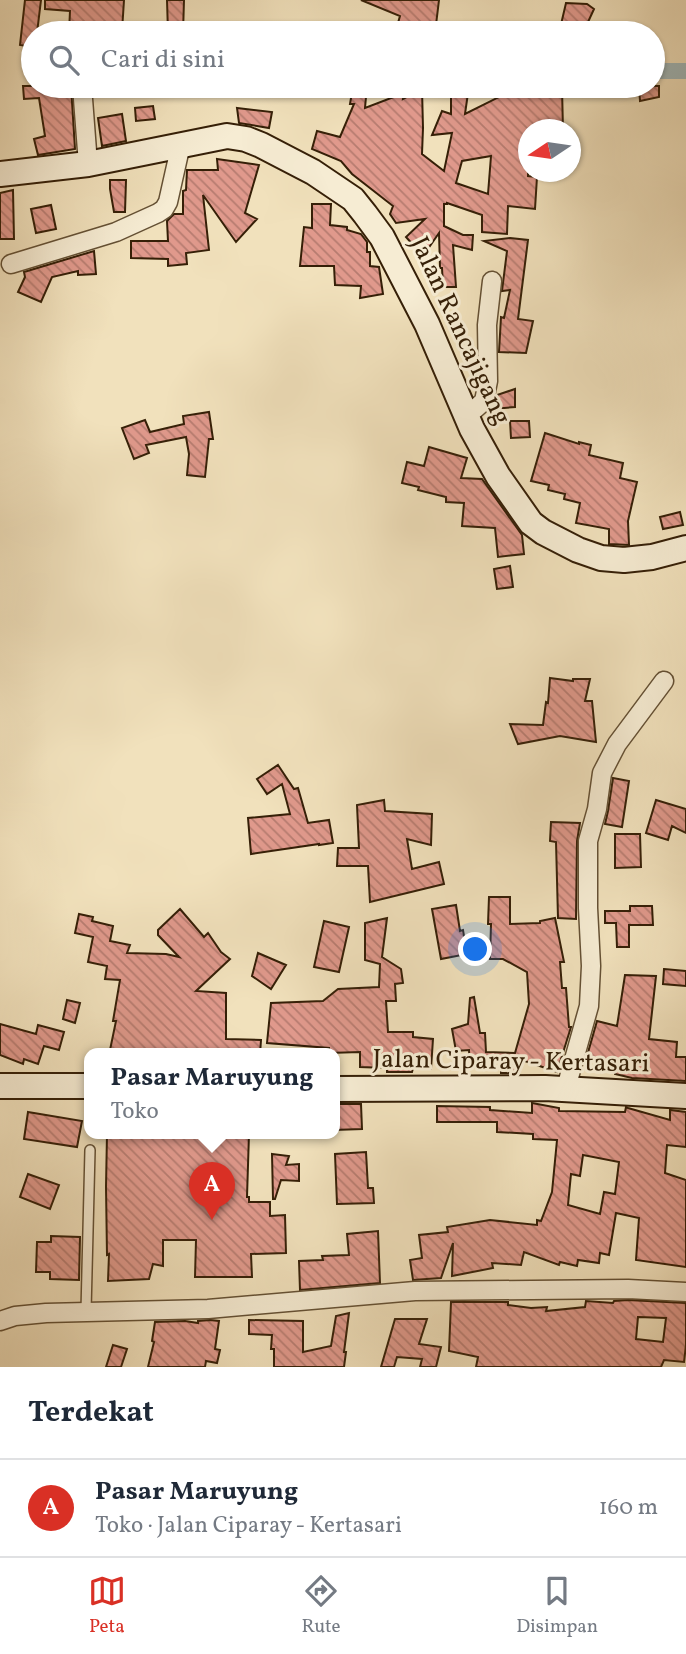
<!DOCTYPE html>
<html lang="id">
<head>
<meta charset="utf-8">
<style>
  :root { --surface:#fff; --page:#f2f2f3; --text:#1f2937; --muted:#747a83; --line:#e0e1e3; --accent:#d93025 }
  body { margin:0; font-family:Vollkorn,serif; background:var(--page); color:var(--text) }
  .compass { position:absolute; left:518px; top:119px; width:63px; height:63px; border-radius:50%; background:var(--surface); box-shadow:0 2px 5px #0004; rotate:257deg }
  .you { position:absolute; left:476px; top:950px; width:24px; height:24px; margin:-18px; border:5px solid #fff; border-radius:50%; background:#1a73e8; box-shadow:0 0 0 10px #1a73e833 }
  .badge { display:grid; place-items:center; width:46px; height:46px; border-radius:50%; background:var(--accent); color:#fff; font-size:23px; font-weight:700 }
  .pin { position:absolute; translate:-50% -58px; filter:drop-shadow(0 2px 4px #0008) }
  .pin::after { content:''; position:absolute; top:37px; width:24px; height:21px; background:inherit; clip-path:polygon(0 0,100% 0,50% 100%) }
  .popup { position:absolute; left:84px; top:1048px; width:256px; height:91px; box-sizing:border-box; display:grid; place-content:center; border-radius:14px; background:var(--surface); filter:drop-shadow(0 2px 5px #0005); font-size:23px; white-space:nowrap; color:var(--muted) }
  .popup b { font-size:26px; color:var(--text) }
  .popup::after { content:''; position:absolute; left:50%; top:100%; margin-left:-14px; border:14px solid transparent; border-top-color:var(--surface) }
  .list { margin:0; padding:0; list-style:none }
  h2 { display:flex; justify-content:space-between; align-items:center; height:91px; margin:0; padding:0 28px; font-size:30px }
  h2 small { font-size:23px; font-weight:400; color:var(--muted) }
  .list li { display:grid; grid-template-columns:46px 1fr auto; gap:21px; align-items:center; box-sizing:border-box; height:98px; padding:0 28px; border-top:2px solid var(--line) }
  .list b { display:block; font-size:26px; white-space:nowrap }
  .list p { margin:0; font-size:23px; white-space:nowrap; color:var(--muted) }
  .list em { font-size:23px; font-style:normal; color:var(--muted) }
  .icon { flex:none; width:38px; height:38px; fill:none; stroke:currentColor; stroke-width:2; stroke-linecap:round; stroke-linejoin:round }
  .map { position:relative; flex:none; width:686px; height:1367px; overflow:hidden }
  .search { position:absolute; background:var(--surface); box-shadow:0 2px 5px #0004; left:21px; right:21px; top:21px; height:77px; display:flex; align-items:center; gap:18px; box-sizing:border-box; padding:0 24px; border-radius:38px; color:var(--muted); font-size:26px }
  .sheet { height:189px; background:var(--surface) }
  nav { display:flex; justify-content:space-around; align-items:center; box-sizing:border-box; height:98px; border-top:2px solid var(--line); background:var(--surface); font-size:19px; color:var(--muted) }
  nav a { display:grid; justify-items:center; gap:4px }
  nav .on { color:var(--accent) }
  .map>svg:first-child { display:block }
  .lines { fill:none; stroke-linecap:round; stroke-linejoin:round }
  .canal { stroke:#a1babd; stroke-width:16 }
  .building { fill:url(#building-back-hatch); stroke:#351f07; stroke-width:2; fill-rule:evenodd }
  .lane-casing { stroke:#645034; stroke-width:12 }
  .street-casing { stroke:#645034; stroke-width:21 }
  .secondary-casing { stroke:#351f07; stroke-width:28 }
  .lane { stroke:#f6ecd3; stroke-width:9 }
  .street { stroke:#f6ecd3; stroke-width:18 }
  .secondary { stroke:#f6ecd3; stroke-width:24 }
  .labels { text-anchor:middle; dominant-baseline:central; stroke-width:6; stroke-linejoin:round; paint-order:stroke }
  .street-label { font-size:26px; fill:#351f07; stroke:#f6ecd3 }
</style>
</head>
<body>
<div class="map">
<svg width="686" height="1367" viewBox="0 0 686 1367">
  <defs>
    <pattern id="building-back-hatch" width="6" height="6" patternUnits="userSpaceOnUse" patternTransform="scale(1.75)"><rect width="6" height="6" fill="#e0998c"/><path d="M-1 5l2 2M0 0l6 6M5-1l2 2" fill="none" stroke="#b67c70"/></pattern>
  </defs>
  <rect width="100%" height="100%" fill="#f1e1bc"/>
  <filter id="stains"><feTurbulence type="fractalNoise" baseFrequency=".00286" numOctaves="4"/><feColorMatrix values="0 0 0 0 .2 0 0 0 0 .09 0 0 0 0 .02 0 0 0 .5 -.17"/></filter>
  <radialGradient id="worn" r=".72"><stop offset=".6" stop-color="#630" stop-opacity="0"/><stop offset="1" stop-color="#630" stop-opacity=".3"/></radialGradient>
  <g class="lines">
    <!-- canal -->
    <path class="canal" d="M653,71H686"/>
  </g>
  <!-- building -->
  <path class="building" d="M25,0H41L37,33H33V47L20,45Z
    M45,0H124L122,31L83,28V33H69L70,11L45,9Z
    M167,0H184L183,33H168Z
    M361,0H439L435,33H395L400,16Z
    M566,3L587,4L594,9L583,33H559Z
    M23,86H71L75,149L38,155L34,139L45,136L39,98L24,99Z
    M353,86L361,88L362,86H367L365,108L404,93L403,99L422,89L423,128L422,154L444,171L452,133L432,135L442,111L451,114V86H469L465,114L521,86L562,88L563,130H528V176L537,177L535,209L508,206L507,234L482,232V215L447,203V204H444V226L463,235H473L472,250L453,245L456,287H443L442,268H440L439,233L423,256L406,237L425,219L396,223L390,214L393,206L352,174L341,161L312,149L317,131L340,137L354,104H350ZM491,156L488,194L456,183L462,161Z
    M639,86H659V97L640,101Z
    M153,106L155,119L136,121L135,108Z
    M237,108L272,112L269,128L239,123Z
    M122,114L126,141L102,146L98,118Z
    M217,159L259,165L245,213L257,219L236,242L203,195L209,250L186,253L187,264L168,266V259L131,258V241H168L167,221L174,214H183V191L186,190L187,170H218Z
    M110,180H126L125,212H114L110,189Z
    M13,190L14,239H0V193Z
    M312,204H331L330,225L347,227V230L361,234L367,242V252H370V266L379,267L383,294L360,298L361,286L335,285L334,266H300L304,227L312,228Z
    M51,205L56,229L36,233L31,209Z
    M510,238L528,240L518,319L533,321L526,353L499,352L501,317L504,318L510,290L502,291L507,251L484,241Z
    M94,251L96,274L78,275V271L52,277L41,302L18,292L25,277L24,272Z
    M515,389V407L492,409L497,395Z
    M209,412L213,439H209L205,477L187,475L189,454L186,437L146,445L149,453L134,459L122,428L145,420L150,432L184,424L183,416Z
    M510,421H529L530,437L511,438Z
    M545,433L579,444V442L591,445L589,455L623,463L620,478L637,482L628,521L629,545L609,544V529L576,523L580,503L564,499L565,494L548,490L549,485L531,481Z
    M429,447L467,458L461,478L482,479L522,535L524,554L498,557L495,528L462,526L464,503L446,502V497L418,490L419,487L402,483L407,462L424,466Z
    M680,512L683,525L663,529L660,517Z
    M510,566L513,587L497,589L494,569Z
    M550,678L573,681V679H590L585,701H592L596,742L560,736L518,744L510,724L543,725L546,702L548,703Z
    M278,765L294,789L298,788L308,823L329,820L333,843L319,845V844L251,854L248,818L290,814L282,784L267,794L257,779Z
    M613,778L629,781L622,827L605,824L608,811Z
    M384,800L385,811L432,814L431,845L407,839L412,869L439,862L444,884L370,902L368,866H337L338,848H359L357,805Z
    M656,800L686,809V833L672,826L668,840L646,833Z
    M551,822L580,823L577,841L576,919L558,918L556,842L550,841Z
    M615,834H640L641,867L615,868Z
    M489,897H510V924L540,923V921L555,918L564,962H560L562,988H566L569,1027H571L557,1072L519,1059V1073H501V1058L482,1068H470L469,1050L456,1051L452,1029L468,1024L470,998L474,997L480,1033H485L486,1052L515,1053L529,1004L527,972L503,959H490L491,924H488Z
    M456,905L460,931L463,930L467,954L441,959L432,909Z
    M630,906H652L653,925H629V947H617L616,923H605V911H630Z
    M180,909L204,937L208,933L221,952L230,959L196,991L226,993V1039L261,1040L260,1054H128L110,1050L116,1021H113L120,980L105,979L107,966L88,962L93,937L75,933L79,914L93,917L92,921L113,926L110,941L130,945L127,953L166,954L179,957L158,935V930Z
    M387,918L382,957L401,969L403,983L395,984L396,1001H386L388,1032H413V1037L433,1039L431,1069L413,1068L412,1072H387V1068L360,1067V1052L329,1053V1048L267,1043L271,1003L323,1001L338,989L379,987L380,964L365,960V923Z
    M324,921L349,927L339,972L314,967Z
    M258,953L286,965L271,989L252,976Z
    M664,969L686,971V986L663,984Z
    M625,975L656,976L649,1039L677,1042L676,1057H686V1081L632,1078L615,1074V1064L587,1056L597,1021L617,1026Z
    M67,1000L80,1003L75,1023L63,1019Z
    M0,1024L36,1034L38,1025L64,1032L59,1050L44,1046L38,1064L24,1059L23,1064L0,1055Z
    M532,1103L559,1108V1111L625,1112L626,1107L628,1108L670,1120V1110L686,1112V1147L667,1145L665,1173L686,1180V1267L636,1260L639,1218L616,1213L609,1255L600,1253L599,1263L578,1260L577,1266L560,1262L559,1265L524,1252L521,1265L492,1263L493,1268L452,1276L453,1243L441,1278L413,1280L410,1260L422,1258L419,1235L448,1232L447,1227L490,1220L537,1225V1220L541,1221L552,1192L557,1140L533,1139V1134L497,1132V1122H437V1106L490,1107V1110L532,1113ZM583,1155L619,1162L615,1194L604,1192L600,1214L568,1205L571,1174L580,1176Z
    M334,1104H361L362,1129L334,1130Z
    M28,1112L82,1121L77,1147L24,1139Z
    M107,1134H249L247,1197H249V1202H270V1216L285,1215L286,1253L251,1254L252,1277H195L196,1240H163V1266L153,1264L149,1279L108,1281L109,1254L107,1255L106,1187Z
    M366,1152L368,1188H373L374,1203L337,1204L335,1154Z
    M272,1154L289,1156L286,1165L299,1164V1181L281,1180L275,1199H273Z
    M28,1174L59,1185L50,1209L20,1197Z
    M378,1231L380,1283L300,1290L299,1261L323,1260L322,1256L349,1255L347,1234Z
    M51,1236L80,1237L79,1280L50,1279V1272H36L37,1242H51Z
    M628,1300L686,1303V1345L684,1362L664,1360L661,1367H476L478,1357L449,1351L451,1302H508V1305L531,1308L547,1307L546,1311L585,1307L586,1301L613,1303L614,1301ZM638,1317L666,1318L663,1342L636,1339Z
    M349,1313L344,1352H346L344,1367H274V1349H271L272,1335L249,1334V1320L303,1321V1352L331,1346L336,1316Z
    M395,1319H427L419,1344L441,1347L436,1367H420L422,1359L397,1357L394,1367H381Z
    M210,1320L219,1321L215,1349L220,1350L217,1363L206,1361L205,1367H148L154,1342L152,1341L155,1322L185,1321L198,1323V1321Z
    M113,1345L127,1349L121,1367H106Z"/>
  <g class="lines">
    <defs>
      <path id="lane" d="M86,1311L90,1150"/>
      <path id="street" d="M82,86L88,164
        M11,264L116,232L158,213L164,209L168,202L181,144
        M466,414L475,409L484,401L488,381L487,325L492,281
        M566,1088L589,1006L591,966L588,908V841L597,809L602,773L617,744L664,681
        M0,1321L15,1316L46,1313L208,1309L415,1291L628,1289L686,1292"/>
      <path id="secondary" d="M0,174L88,164L227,136L246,139L261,145L313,172L353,199L365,214L382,237L427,324L472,429L498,476L531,523L543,532L578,550L601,558L624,560L652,557L686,548
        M0,1086H90
        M334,1089L545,1088L686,1096"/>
    </defs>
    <!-- lane casing -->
    <use href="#lane" class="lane-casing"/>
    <!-- street casing -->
    <use href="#street" class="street-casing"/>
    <!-- secondary casing -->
    <use href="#secondary" class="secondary-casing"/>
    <!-- lane -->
    <use href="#lane" class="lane"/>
    <!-- street -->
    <use href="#street" class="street"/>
    <!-- secondary -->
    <use href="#secondary" class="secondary"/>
  </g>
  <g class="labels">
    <!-- street labels -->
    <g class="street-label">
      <text transform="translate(460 331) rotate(65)">Jalan Rancajigang</text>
      <text transform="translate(511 1062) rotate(1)">Jalan Ciparay - Kertasari</text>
    </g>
  </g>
  <rect width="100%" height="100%" filter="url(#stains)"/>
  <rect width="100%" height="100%" fill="url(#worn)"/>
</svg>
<svg class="compass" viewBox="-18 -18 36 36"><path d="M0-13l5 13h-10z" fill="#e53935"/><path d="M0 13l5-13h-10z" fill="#747a83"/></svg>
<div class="you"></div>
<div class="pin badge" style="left:212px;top:1220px">A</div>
<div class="popup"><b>Pasar Maruyung</b>Toko</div>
<div class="search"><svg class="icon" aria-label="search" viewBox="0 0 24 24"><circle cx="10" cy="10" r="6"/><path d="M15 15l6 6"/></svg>Cari di sini</div>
</div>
<section class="sheet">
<h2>Terdekat<small></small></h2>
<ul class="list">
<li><span class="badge">A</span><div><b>Pasar Maruyung</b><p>Toko · Jalan Ciparay - Kertasari</p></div><em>160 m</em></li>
</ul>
</section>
<nav>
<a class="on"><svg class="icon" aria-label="map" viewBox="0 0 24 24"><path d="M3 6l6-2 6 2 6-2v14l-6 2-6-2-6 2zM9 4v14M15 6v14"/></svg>Peta</a>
<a><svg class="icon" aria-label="directions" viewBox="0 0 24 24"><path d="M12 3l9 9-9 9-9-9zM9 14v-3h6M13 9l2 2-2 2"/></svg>Rute</a>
<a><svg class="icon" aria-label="saved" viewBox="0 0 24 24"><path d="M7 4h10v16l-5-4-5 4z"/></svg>Disimpan</a>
</nav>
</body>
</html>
